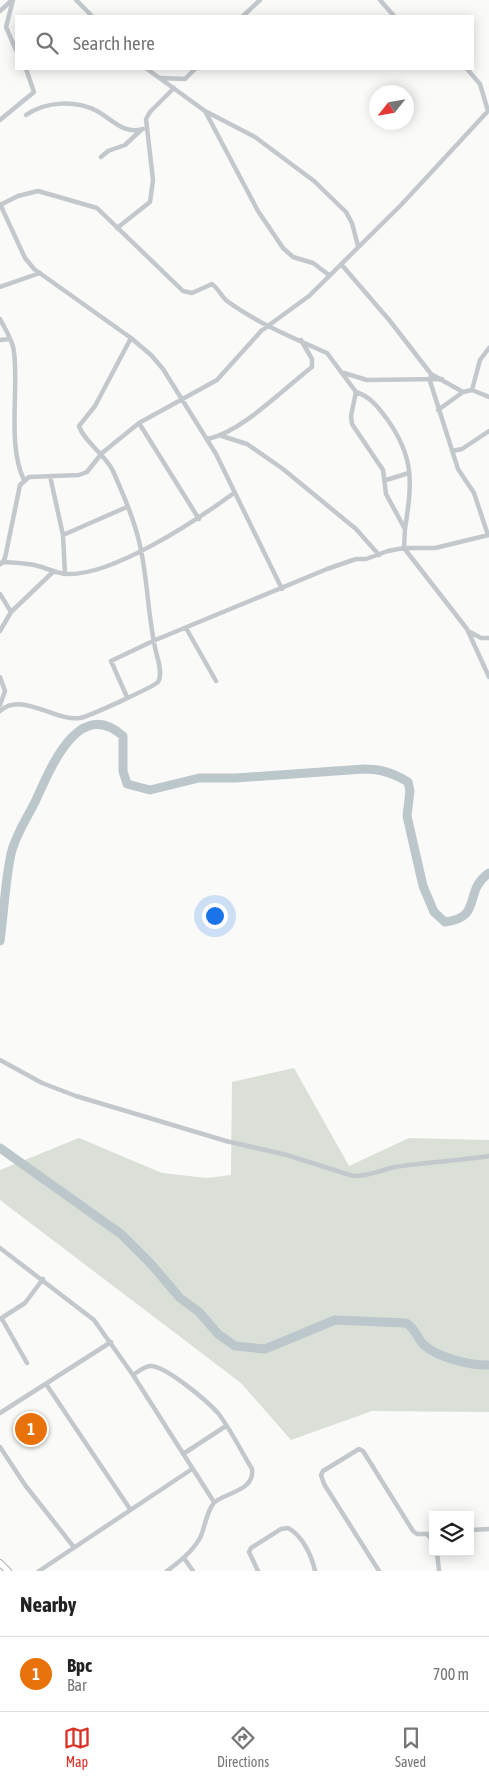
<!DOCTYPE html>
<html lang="en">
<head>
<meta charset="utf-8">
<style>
  :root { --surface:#fff; --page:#f2f2f2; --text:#222; --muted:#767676; --line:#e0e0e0; --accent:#d93025 }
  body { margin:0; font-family:"Asap Condensed",sans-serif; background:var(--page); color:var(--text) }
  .controls { position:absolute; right:15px; bottom:15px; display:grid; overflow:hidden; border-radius:0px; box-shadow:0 2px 12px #0003 }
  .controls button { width:45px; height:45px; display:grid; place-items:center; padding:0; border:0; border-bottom:1px solid var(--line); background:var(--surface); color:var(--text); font:25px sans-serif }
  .compass { position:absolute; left:369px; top:85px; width:45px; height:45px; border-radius:50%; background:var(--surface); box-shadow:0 2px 12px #0003; rotate:239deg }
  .you { position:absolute; left:214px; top:915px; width:18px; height:18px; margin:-12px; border:4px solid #fff; border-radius:50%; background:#1a73e8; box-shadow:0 0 0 8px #1a73e833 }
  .badge { display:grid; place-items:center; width:32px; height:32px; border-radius:50%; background:var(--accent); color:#fff; font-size:16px; font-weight:700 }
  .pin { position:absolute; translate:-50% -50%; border:2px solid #fff; box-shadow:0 1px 5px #0006 }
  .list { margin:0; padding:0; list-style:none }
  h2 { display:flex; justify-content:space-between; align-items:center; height:65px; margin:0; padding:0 20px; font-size:21px }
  h2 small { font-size:16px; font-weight:400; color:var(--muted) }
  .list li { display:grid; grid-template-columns:32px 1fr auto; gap:15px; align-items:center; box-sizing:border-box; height:75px; padding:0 20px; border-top:1px solid var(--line) }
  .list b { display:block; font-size:19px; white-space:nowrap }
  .list p { margin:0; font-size:16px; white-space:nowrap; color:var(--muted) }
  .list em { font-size:16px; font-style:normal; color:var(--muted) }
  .icon { flex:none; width:28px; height:28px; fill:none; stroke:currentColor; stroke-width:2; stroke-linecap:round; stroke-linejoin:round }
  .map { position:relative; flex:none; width:489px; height:1571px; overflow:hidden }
  .search { position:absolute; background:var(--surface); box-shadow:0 2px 12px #0003; left:15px; right:15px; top:15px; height:55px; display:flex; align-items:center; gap:12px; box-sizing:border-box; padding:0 18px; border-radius:0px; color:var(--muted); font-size:19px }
  .sheet { height:140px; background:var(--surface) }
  nav { display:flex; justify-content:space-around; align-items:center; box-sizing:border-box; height:70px; border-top:1px solid var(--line); background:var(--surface); font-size:14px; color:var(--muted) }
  nav a { display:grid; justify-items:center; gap:2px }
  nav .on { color:var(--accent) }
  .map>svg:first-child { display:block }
  .green { fill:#dadfd7 }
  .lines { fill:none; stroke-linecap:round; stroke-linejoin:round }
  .river { stroke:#bbc7cb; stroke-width:9 }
  .secondary-casing { stroke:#b3babf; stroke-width:8 }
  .street { stroke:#c3c8cc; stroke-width:4.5 }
  .secondary { stroke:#fff; stroke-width:5.5 }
</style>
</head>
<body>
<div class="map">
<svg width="489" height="1571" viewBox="0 0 489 1571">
  <rect width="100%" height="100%" fill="#fafaf8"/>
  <!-- green -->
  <path class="green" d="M294,1068L349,1166L409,1138L489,1140V1412L372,1411L291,1440L241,1383L0,1200V1170L79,1138L162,1173L207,1178L231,1175L232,1082Z"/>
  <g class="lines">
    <!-- river -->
    <path class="river" d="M0,941C4,912 5,882 11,854C15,836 27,818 35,802C50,770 78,696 123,736V771L127,784L150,790L199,778H236L364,769C381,769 393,773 408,782L410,791L407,816L423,886L434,912L445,922C484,917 462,892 489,873
      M0,1148L121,1234L151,1264L180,1298L199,1312L218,1334L235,1346L265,1349L335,1320L406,1323C415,1328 416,1336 423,1344C436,1357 471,1366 489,1365"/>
    <defs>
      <path id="secondary" d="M0,1563L8,1571"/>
    </defs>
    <!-- secondary casing -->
    <use href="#secondary" class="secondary-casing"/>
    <!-- street -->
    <path class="street" d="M13,0L6,27L16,50
      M76,0L92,16
      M380,0L394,16
      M0,11L11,1
      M243,16L260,0
      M147,69L205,111L255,137L314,181L346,212L352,223L358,246
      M467,69L480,84L488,111
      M161,78L185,79L195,69
      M205,111L258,211L283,248L293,257L313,263L329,275
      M26,115C46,101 76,100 97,111C113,120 124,135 143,129
      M0,120L34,92L26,69
      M101,157L108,151L125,145L141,130
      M0,204L25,258L34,269L131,338L151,355L163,369L216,454L282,589
      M0,205L18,196L38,191L97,208L183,291L192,293L212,284C218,288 221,296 227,301C257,323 293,338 327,353L356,392L351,416L352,424L383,470L386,494L405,529L404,548L467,629L489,677
      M117,228L150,202L153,180L146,119L150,112L174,88
      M341,264L390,321L431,374L463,392L472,390L489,397
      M0,287L40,273
      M0,319C5,329 13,340 14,352C19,390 7,445 24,480
      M0,340L10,339
      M344,373L367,380L442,379
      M431,374L430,381L458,469L474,493L488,535
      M472,390L480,360L489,348
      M356,392C371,397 378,407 387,419C415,458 412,483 405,529
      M438,410L463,392
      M139,423L199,519
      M222,436L247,444L283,469L356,529L379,555
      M208,439C243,431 282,390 312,367V359L301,340
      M452,451L462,449L489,431
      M50,476L63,535L65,574
      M386,480L409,473
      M63,535L127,507
      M0,563L3,562L5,558L20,485L29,477L79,475L87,472L102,453L139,423L217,380L261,331L309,296L401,205L489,110
      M1,564L3,562C15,563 27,563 38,566C47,568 57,574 67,574C113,576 197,520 234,493
      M0,594L11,612
      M186,628L216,681
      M0,631L11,612L54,571
      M470,632L481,638H489
      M0,677L5,691L0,705
      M127,697L111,661L153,641L327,569L356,559H366L388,551L404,548H435L489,535
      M0,711C21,691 56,722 80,718C88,717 155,686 158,682C163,674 158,660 156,652C148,618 148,584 141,550C136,524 124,496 113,471C105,454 84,442 79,426L95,406L131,338
      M0,1060L42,1083L76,1096L226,1141L287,1155L353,1176C367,1177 381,1170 395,1167C426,1162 458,1161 489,1156
      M0,1248L94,1320L133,1375L214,1502
      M0,1319L25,1303L43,1279
      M2,1319L27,1363
      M133,1375C138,1372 143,1367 150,1366C165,1365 207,1401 218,1413C231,1430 241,1451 252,1469C255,1490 228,1492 215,1502C208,1507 204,1530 200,1538C192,1552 179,1562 167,1571
      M46,1384L130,1509
      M0,1413L111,1342
      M0,1447L25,1485L73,1546
      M183,1454L226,1426
      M470,1530L489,1529
      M427,1534L433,1541
      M437,1552L439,1571
      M184,1558L193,1571
      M39,1571L192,1469
      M258,1571L249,1552L251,1548L281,1529L288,1528C302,1535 312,1556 315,1571
      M379,1571L324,1484L321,1475L323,1471L359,1449L363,1451L413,1531L417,1534H433"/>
    <!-- secondary -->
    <use href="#secondary" class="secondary"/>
  </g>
</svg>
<div class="controls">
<button><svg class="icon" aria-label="layers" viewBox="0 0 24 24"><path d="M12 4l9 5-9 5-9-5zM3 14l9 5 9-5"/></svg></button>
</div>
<svg class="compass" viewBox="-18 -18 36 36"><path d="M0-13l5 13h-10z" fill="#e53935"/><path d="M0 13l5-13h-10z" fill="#767676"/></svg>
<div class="you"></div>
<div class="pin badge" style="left:31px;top:1429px;background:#e8710a">1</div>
<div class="search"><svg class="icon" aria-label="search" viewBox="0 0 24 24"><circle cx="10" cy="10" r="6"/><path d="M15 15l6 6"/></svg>Search here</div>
</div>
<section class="sheet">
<h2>Nearby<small></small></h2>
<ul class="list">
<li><span class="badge" style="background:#e8710a">1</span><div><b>Bpc</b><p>Bar</p></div><em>700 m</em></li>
</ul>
</section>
<nav>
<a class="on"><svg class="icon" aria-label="map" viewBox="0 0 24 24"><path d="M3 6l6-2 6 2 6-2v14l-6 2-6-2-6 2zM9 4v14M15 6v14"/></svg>Map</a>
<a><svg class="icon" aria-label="directions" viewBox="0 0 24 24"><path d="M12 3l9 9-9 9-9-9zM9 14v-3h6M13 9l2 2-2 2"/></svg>Directions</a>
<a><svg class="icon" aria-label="saved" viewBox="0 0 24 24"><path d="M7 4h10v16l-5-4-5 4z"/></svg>Saved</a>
</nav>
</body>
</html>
